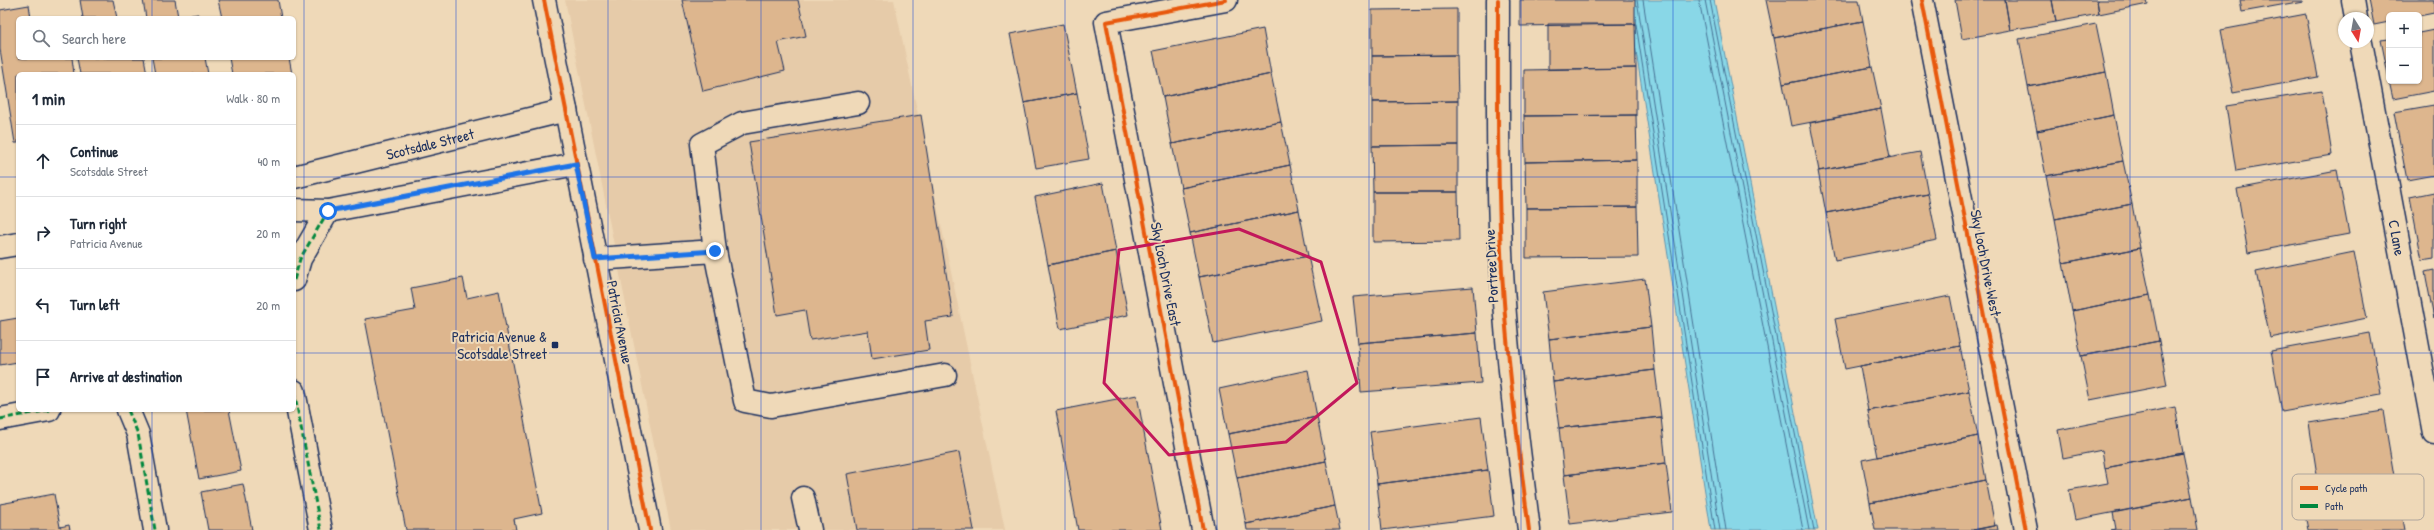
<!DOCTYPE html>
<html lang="en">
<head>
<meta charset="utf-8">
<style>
  :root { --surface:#fff; --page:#f2f2f3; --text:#1f2937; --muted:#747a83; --line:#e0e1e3 }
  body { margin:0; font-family:"Patrick Hand",sans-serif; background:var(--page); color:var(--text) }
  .controls { position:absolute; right:12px; top:12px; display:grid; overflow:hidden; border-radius:6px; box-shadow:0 1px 3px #0004 }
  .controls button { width:36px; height:36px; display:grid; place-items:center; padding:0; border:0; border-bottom:1px solid var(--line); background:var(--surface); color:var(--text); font:20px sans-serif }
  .compass { position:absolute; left:2338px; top:12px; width:36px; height:36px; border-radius:50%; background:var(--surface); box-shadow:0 1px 3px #0004; rotate:169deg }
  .stop { position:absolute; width:12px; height:12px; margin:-9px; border:3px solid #1a73e8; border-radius:50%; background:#fff }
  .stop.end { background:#1a73e8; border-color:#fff; box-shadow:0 1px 4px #0008 }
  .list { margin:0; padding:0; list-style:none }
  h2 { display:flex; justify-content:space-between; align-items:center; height:52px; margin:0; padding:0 16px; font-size:17px }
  h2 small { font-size:13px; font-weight:400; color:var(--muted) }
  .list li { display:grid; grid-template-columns:26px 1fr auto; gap:12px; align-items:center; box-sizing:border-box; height:72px; padding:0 16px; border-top:1px solid var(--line) }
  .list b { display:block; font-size:15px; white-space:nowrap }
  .list p { margin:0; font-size:13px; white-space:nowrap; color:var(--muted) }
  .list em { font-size:13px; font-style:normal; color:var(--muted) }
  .icon { flex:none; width:22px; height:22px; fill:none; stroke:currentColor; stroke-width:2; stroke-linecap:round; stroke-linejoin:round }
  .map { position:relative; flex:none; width:2434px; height:530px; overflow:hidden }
  .search { position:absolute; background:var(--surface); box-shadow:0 1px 3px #0004; left:16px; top:16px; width:280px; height:44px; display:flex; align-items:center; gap:10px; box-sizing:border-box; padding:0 14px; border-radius:6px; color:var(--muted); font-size:15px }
  .panel { position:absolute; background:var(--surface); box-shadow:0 1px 3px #0004; left:16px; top:72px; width:280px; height:340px; border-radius:6px }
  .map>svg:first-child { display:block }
  .built { fill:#e6cba9 }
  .water { fill:#89d7e7; stroke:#5d94b0 }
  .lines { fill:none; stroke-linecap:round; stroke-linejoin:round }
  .shore { stroke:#477295; stroke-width:1 }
  .building { fill:#ddb68e; stroke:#1b2f5e }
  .minor-casing { stroke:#1b2f5e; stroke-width:25 }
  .minor { stroke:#efd9b8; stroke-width:22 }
  .quiet { stroke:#00873e; stroke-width:3; stroke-dasharray:6 3; stroke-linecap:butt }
  .cycleway-casing { stroke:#efd9b8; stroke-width:6 }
  .cycleway { stroke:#e8590c; stroke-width:4 }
  .route { stroke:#1a73e8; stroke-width:5 }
  .marked { fill:none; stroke:#c2185b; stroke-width:3; stroke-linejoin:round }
  .grid { fill:none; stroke:#1d4ed8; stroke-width:1; stroke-opacity:0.55 }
  .poi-dot { fill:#1b2f5e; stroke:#efd9b8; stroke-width:1.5 }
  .labels { text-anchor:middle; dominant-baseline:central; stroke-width:4; stroke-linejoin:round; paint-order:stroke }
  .street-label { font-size:15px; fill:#1b2f5e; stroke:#efd9b8 }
  .poi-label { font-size:15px; fill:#1b2f5e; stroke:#efd9b8; text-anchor:end }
  .key { fill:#efd9b8; stroke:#afa69d; stroke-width:1 }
  .key-label { font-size:11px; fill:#1b2f5e }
</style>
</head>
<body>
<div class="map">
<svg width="2434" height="530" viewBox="0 0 2434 530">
  <rect width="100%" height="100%" fill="#efd9b8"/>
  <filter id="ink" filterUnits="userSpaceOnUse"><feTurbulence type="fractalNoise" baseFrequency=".025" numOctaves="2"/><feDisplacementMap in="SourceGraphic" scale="8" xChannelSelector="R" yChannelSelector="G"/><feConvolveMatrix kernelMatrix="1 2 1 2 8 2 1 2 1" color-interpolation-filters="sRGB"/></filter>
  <g filter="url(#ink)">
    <!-- built -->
    <path class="built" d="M565,0H894L1005,530H671Z"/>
    <!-- water -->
    <path class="water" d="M1628,0H1714L1818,530H1711Z"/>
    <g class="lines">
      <!-- shore -->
      <path class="shore" d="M1637,0L1720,530
        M1643,0L1726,530
        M1699,0L1803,530
        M1705,0L1809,530
        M1710,0L1814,530
        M1636,24L1715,530"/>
    </g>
    <!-- building -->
    <path class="building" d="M80,0H113L117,18H83Z
      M143,0H175L178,17L198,14V18H146Z
      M218,0H278L281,18H222Z
      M682,0H798L806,36L778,42L785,71L703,91Z
      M1520,0H1635V24L1520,26Z
      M1766,0H1859L1863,21L1774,38Z
      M1955,0H2005L2010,30L1962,39Z
      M2005,0H2052L2056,22L2010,30Z
      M2052,0H2097L2099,14L2056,22Z
      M2097,0H2147L2148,4L2099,14Z
      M2240,0H2303V1L2242,12Z
      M2369,0H2434V13L2419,16L2389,15V22L2374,25Z
      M29,5L31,18H18V58H72L74,74H18V143H15L0,49V10Z
      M1457,9V55L1372,56V10Z
      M2306,14L2318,77L2233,93L2221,30Z
      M1863,21L1872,67L1783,84L1774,38Z
      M1063,24L1077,93L1024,103L1010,34Z
      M1548,24H1635L1636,68L1548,69Z
      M2096,24L2106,72L2028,87L2019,39Z
      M1263,29L1271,74L1163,97L1153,51Z
      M2434,30V91L2393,99L2389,81H2419V33Z
      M2389,39V79L2381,40Z
      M1457,55L1458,101L1372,102V56Z
      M77,58H144L147,74H80Z
      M152,58H205L208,74H155Z
      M229,58H289L292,74H232Z
      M1872,67L1881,109L1791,126L1783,84Z
      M1636,68V115L1524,116V70Z
      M2106,72L2114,115L2037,131L2028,87Z
      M1271,74L1281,122L1172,144L1163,97Z
      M2322,91L2332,155L2236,171L2226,106Z
      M1077,93L1089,159L1036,168L1024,103Z
      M1458,101V145L1372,146V102Z
      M2434,105V175L2407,180L2394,112Z
      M1881,109L1890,157L1819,171L1810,123Z
      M921,115L953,317L925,321L929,350L872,359L868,331L810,340L805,310L777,315L749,142Z
      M1636,115L1637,160L1525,162L1524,116Z
      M2114,115L2123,161L2046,176L2037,131Z
      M1281,122L1290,165L1181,188L1172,144Z
      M1458,145V192H1373L1372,146Z
      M1920,152L1928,194L1826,213L1818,171Z
      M1637,160V207L1526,208L1525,162Z
      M2123,161L2132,204L2055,219L2046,176Z
      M1290,165L1299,210L1190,233L1181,188Z
      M2337,170L2349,234L2248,253L2237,189Z
      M1103,183L1116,251L1048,265L1035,197Z
      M1373,192H1458L1459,241L1373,242Z
      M2434,192V258L2422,260L2410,197Z
      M1928,194L1937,240L1835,260L1826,213Z
      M2132,204L2140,248L2063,263L2055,219Z
      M1637,207L1638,257L1526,258V208Z
      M1299,210L1308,256L1199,277L1190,233Z
      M2140,248L2150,295L2072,311L2063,263Z
      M1116,251L1128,315L1060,329L1048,265Z
      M2354,252L2367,318L2270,338L2256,272Z
      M1308,256L1322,321L1213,343L1199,277Z
      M2434,270V319L2425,272Z
      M463,278L467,298L499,291L542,513L514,519L516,530H406L365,319L415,310L411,288Z
      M1645,279L1651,327L1549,339L1543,292Z
      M1473,287L1477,333L1358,343L1353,297Z
      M2150,295L2159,341L2081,356L2072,311Z
      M1950,296L1960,346L1845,369L1835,319Z
      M18,318V362L0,365V321Z
      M1651,327L1655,370L1553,382L1549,339Z
      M1477,333L1481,383L1361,392L1358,343Z
      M2370,333L2381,394L2282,412L2271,351Z
      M2159,341L2167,385L2090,400L2081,356Z
      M1960,346L1969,391L1868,411L1860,366Z
      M1308,370L1317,417L1228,434L1219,389Z
      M1655,370L1661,417L1559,428L1553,382Z
      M1969,391L1978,436L1877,457L1868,411Z
      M1137,395L1162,530H1078L1056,411Z
      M2175,407L2183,453L2105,468L2102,450L2063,458L2058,430Z
      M186,410H229L241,471L199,479Z
      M2383,411L2394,476L2319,488L2309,423Z
      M1317,417L1326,461L1237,478L1228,434Z
      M1481,417L1488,470L1377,484L1370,432Z
      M1661,417L1666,463L1564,475L1559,428Z
      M1978,436L1986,480L1870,503L1862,460Z
      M959,452L974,530H857L847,474Z
      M2183,453L2192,497L2075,520L2069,490L2108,483L2105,468Z
      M1326,461L1335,506L1246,524L1237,478Z
      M1666,463L1672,512L1570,524L1564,475Z
      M1488,470L1494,516L1382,530L1377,484Z
      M1986,480L1995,526L1973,530H1875L1870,503Z
      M243,484L252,530H208L201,492Z
      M2398,492L2405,530H2308L2304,509Z
      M54,494L60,527L69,525L70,530H0V504Z
      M2192,497L2198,530H2111L2116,529L2113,513Z
      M1335,506L1340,530H1247L1246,524Z
      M1997,525L1998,530H1973Z"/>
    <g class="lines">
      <defs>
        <g id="minor">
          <path d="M544,0L650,530"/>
          <path d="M1498,0C1498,91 1497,181 1502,272C1507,358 1518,444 1529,530"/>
          <path d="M1922,0L2026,530"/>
          <path d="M2353,0L2356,18"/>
          <path id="s1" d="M2361,42L2434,433"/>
          <path id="s2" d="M294,177L566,110"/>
          <path d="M294,210L328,211L576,164"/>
          <path d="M0,247L18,244"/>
          <path d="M715,251L702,144L742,123L858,103"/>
          <path d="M595,259L715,251L745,401L771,406L945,375"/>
          <path d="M294,280L300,259L328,211"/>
          <path d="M294,391L321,530"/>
          <path d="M128,410L138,434L155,530"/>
          <path d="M0,419L49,410"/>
          <path d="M803,498L810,530"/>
          <path d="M1203,530L1106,22L1226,0"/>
        </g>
      </defs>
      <!-- minor casing -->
      <use href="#minor" class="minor-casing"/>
      <!-- minor -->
      <use href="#minor" class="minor"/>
      <!-- quiet -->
      <path class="quiet" d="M294,280L300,259L328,211
        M294,391L321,530
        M128,410L138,434L155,530
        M0,419L49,410"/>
      <defs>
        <path id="cycleway" d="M544,0L650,530
          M1498,0C1498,91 1497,181 1502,272C1507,358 1518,444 1529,530
          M1922,0L2026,530
          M1203,530L1106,22L1226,0"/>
      </defs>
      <!-- cycleway casing -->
      <use href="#cycleway" class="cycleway-casing"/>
      <!-- cycleway -->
      <use href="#cycleway" class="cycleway"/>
    </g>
  </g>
  <g class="lines" filter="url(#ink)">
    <!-- route -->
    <path class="route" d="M328,211L576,164L595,259L715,251"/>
  </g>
  <!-- marked area -->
  <path class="marked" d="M1239,229L1321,262L1357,383L1286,442L1169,455L1104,383L1119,250Z"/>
  <!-- grid -->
  <path class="grid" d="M152,0V18M304,0V530M456,0V530M608,0V530M761,0V530M913,0V530M1065,0V530M1217,0V530M1369,0V530M1521,0V530M1673,0V530M1826,0V530M1978,0V530M2130,0V530M2282,0V530M152,58V74M0,177H18M294,177H2434M0,353H18M294,353H2434M152,410V530"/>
  <!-- markers -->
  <rect class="poi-dot" x="551" y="341" width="8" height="8" rx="2"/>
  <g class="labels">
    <!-- street labels -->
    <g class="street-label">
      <text stroke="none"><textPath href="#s2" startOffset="140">Scotsdale Street</textPath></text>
      <text stroke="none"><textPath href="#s1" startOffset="199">C Lane</textPath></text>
      <text transform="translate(1986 263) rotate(79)">Sky Loch Drive West</text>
      <text transform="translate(1491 266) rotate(-93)">Portree Drive</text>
      <text transform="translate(1166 274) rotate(79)">Sky Loch Drive East</text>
      <text transform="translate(620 322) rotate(79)">Patricia Avenue</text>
    </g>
    <!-- poi labels -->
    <g class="poi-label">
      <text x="547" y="336">Patricia Avenue &amp;<tspan x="547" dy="17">Scotsdale Street</tspan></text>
    </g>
  </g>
  <!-- legend -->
  <rect x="2292" y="474" width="132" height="46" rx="6" class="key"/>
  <rect x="2300" y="486" width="18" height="4" fill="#e8590c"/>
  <rect x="2300" y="504" width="18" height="4" fill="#00873e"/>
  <g class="key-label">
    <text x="2325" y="492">Cycle path</text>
    <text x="2325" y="510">Path</text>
  </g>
</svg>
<div class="controls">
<button>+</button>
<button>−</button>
</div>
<svg class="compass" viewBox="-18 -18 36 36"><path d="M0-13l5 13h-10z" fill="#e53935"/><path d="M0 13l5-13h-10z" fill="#747a83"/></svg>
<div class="stop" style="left:328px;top:211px"></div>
<div class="stop end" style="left:715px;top:251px"></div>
<div class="search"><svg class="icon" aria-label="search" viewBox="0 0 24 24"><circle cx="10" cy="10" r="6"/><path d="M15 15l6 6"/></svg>Search here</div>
<section class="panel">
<h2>1 min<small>Walk · 80 m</small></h2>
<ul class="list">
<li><svg class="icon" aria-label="ahead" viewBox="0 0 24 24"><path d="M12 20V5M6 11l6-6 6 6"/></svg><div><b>Continue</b><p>Scotsdale Street</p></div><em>40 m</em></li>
<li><svg class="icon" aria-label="right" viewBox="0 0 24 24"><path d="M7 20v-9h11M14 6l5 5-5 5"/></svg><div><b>Turn right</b><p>Patricia Avenue</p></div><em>20 m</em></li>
<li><svg class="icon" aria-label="left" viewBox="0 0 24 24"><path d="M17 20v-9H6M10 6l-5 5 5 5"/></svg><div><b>Turn left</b></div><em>20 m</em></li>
<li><svg class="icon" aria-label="arrive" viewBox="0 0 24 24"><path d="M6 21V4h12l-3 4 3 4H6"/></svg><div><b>Arrive at destination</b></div></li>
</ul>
</section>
</div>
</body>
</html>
